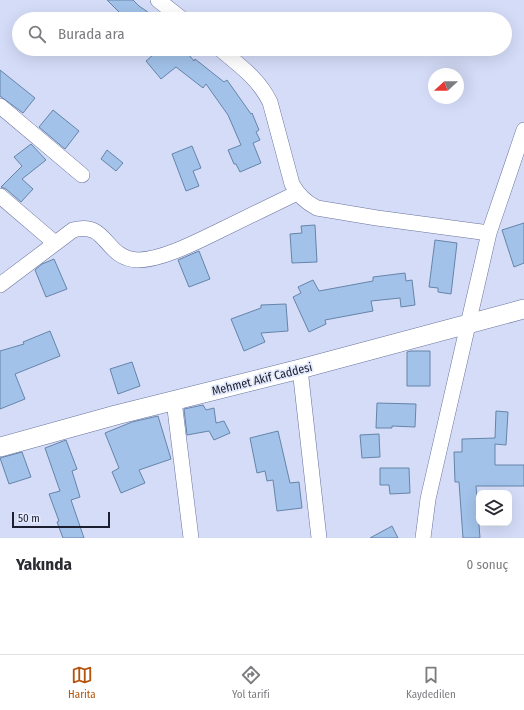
<!DOCTYPE html>
<html lang="tr">
<head>
<meta charset="utf-8">
<style>
  :root { --surface:#fff; --page:#f2f2f3; --text:#2b2b33; --muted:#7c7c81; --line:#e1e1e2; --accent:#b45309 }
  body { margin:0; font-family:"Fira Sans Condensed",sans-serif; background:var(--page); color:var(--text) }
  .controls { position:absolute; right:12px; bottom:12px; display:grid; overflow:hidden; border-radius:8px; box-shadow:0 4px 16px #0002 }
  .controls button { width:36px; height:36px; display:grid; place-items:center; padding:0; border:0; border-bottom:1px solid var(--line); background:var(--surface); color:var(--text); font:20px sans-serif }
  .compass { position:absolute; left:428px; top:68px; width:36px; height:36px; border-radius:50%; background:var(--surface); box-shadow:0 4px 16px #0002; rotate:249deg }
  .scale { position:absolute; left:12px; bottom:10px; width:98px; box-sizing:border-box; padding-left:4px; border:2px solid #1b1f30; border-top:0; font-size:11px; line-height:14px; white-space:nowrap; color:#1b1f30; -webkit-text-stroke:3px #e4e9fc; paint-order:stroke }
  .list { margin:0; padding:0; list-style:none }
  h2 { display:flex; justify-content:space-between; align-items:center; height:52px; margin:0; padding:0 16px; font-size:17px }
  h2 small { font-size:13px; font-weight:400; color:var(--muted) }
  .icon { flex:none; width:22px; height:22px; fill:none; stroke:currentColor; stroke-width:2; stroke-linecap:round; stroke-linejoin:round }
  .map { position:relative; flex:none; width:524px; height:538px; overflow:hidden }
  .search { position:absolute; background:var(--surface); box-shadow:0 4px 16px #0002; left:12px; right:12px; top:12px; height:44px; display:flex; align-items:center; gap:10px; box-sizing:border-box; padding:0 14px; border-radius:22px; color:var(--muted); font-size:15px }
  .sheet { height:116px; background:var(--surface) }
  nav { display:flex; justify-content:space-around; align-items:center; box-sizing:border-box; height:56px; border-top:1px solid var(--line); background:var(--surface); font-size:11px; color:var(--muted) }
  nav a { display:grid; justify-items:center; gap:2px }
  nav .on { color:var(--accent) }
  .map>svg:first-child { display:block }
  .building { fill:#a2c2e9; stroke:#6684a9 }
  .lines { fill:none; stroke-linecap:round; stroke-linejoin:round }
  .minor-casing { stroke:#69739d; stroke-width:16 }
  .tertiary-casing { stroke:#69739d; stroke-width:20 }
  .minor { stroke:#fff; stroke-width:15 }
  .tertiary { stroke:#fff; stroke-width:19 }
  .labels { text-anchor:middle; dominant-baseline:central; stroke-width:3.5; stroke-linejoin:round; paint-order:stroke }
  .street-label { font-size:12px; fill:#1b1f30; stroke:#e4e9fc }
</style>
</head>
<body>
<div class="map">
<svg width="524" height="538" viewBox="0 0 524 538">
  <rect width="100%" height="100%" fill="#d4dcf8"/>
  <!-- building -->
  <path class="building" d="M107,0H133L139,6L158,19H126Z
    M160,49H184L194,61L195,59L224,82L227,80L251,114L252,113L259,130L256,132L260,140L253,143L261,163L240,172L236,164H234L228,150L241,145L228,115L206,84L203,88L176,67L161,79L146,61Z
    M0,70L35,98L23,113L0,96Z
    M53,110L79,131L65,149L39,127Z
    M31,144L46,160L22,179L33,189L21,202L6,189L1,187L22,166L14,157Z
    M192,146L201,168L193,171L199,186L186,191L172,154Z
    M107,150L123,163L116,171L101,159Z
    M524,223V263L514,267L502,230Z
    M315,225L317,262L292,263L290,234L302,233L301,226Z
    M435,240L457,243L451,294L438,292V288L429,287Z
    M199,251L210,279L189,287L178,260Z
    M54,259L67,289L46,297L35,270L42,264Z
    M405,273L406,281L412,280L415,305L401,307L400,298L371,301L373,311L325,320L326,324L309,332L293,297L301,293L298,287L313,280L319,291L373,281V277Z
    M286,304L288,331L261,333L265,342L244,351L231,319L261,308V305Z
    M50,331L60,356L15,374L25,399L0,409V351L24,344L23,342Z
    M411,351H430V386H407V352Z
    M132,362L140,386L118,394L110,369Z
    M377,403L416,404L415,427L392,426V428H376Z
    M203,405L206,410L214,408L216,423L224,421L230,433L214,440L209,431L187,435L184,409Z
    M496,411L508,412L506,445L495,444V465H524V486H476L480,538H463L459,482H455L454,452H462V439L495,438Z
    M158,416L171,459L139,470L145,483L121,493L112,472L119,468L105,433L132,422Z
    M278,431L290,483L299,482L302,508L277,511L273,480L267,481L265,471L257,473L250,438Z
    M379,434L380,457L362,458L360,435Z
    M66,440L77,469L72,471L80,497L71,500L84,538H63L57,522L59,521L49,494L60,491L45,448Z
    M22,452L31,477L9,484L0,458Z
    M380,468H409L410,493L390,494L389,485H380Z
    M392,526L398,538H370Z"/>
  <g class="lines">
    <defs>
      <path id="minor" d="M158,0L182,19
        M220,49C240,66 258,78 270,102L292,184C298,195 305,202 317,208L377,218L489,233
        M0,106L82,175
        M0,196L55,243
        M0,285L73,230C108,220 104,259 138,260C163,260 200,240 223,229C248,217 272,205 297,193
        M300,369L319,538
        M174,401L191,538
        M423,538L428,499L489,233L524,130"/>
      <path id="tertiary" d="M0,447L116,415L300,369L524,309"/>
    </defs>
    <!-- minor casing -->
    <use href="#minor" class="minor-casing"/>
    <!-- tertiary casing -->
    <use href="#tertiary" class="tertiary-casing"/>
    <!-- minor -->
    <use href="#minor" class="minor"/>
    <!-- tertiary -->
    <use href="#tertiary" class="tertiary"/>
  </g>
  <g class="labels">
    <!-- street labels -->
    <g class="street-label">
      <text transform="translate(262 379) rotate(-14)">Mehmet Akif Caddesi</text>
    </g>
  </g>
</svg>
<div class="controls">
<button><svg class="icon" aria-label="layers" viewBox="0 0 24 24"><path d="M12 4l9 5-9 5-9-5zM3 14l9 5 9-5"/></svg></button>
</div>
<svg class="compass" viewBox="-18 -18 36 36"><path d="M0-13l5 13h-10z" fill="#e53935"/><path d="M0 13l5-13h-10z" fill="#7c7c81"/></svg>
<div class="scale">50 m</div>
<div class="search"><svg class="icon" aria-label="search" viewBox="0 0 24 24"><circle cx="10" cy="10" r="6"/><path d="M15 15l6 6"/></svg>Burada ara</div>
</div>
<section class="sheet">
<h2>Yakında<small>0 sonuç</small></h2>
<ul class="list">
</ul>
</section>
<nav>
<a class="on"><svg class="icon" aria-label="map" viewBox="0 0 24 24"><path d="M3 6l6-2 6 2 6-2v14l-6 2-6-2-6 2zM9 4v14M15 6v14"/></svg>Harita</a>
<a><svg class="icon" aria-label="directions" viewBox="0 0 24 24"><path d="M12 3l9 9-9 9-9-9zM9 14v-3h6M13 9l2 2-2 2"/></svg>Yol tarifi</a>
<a><svg class="icon" aria-label="saved" viewBox="0 0 24 24"><path d="M7 4h10v16l-5-4-5 4z"/></svg>Kaydedilen</a>
</nav>
</body>
</html>
